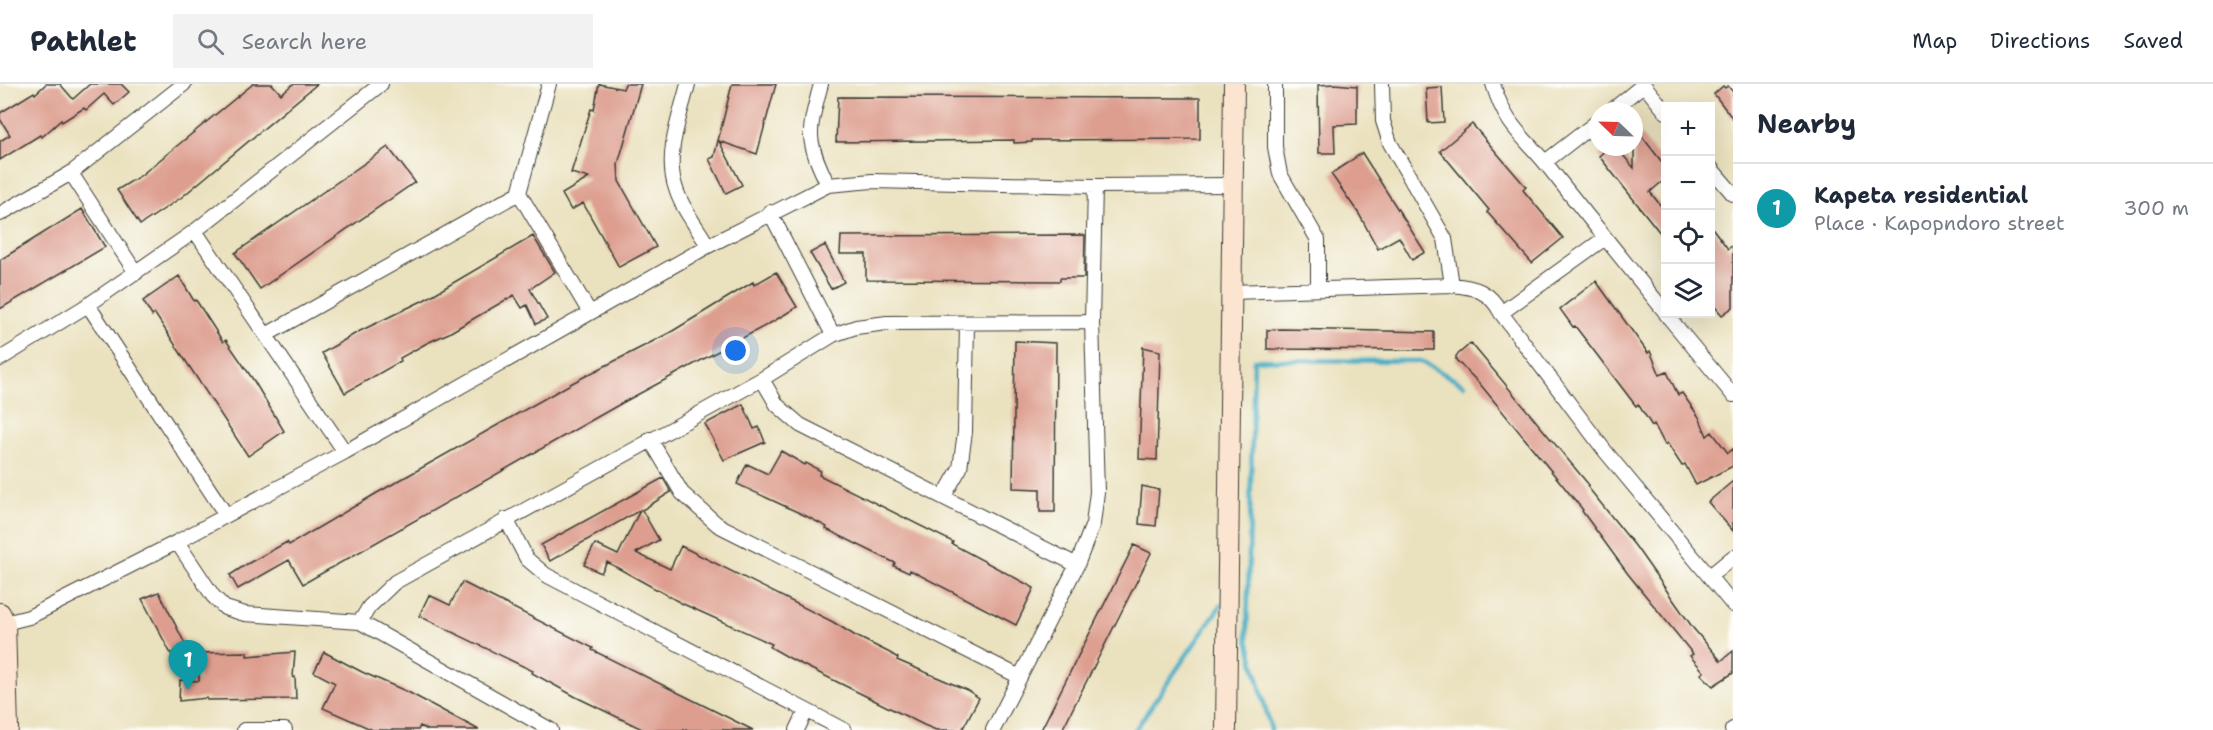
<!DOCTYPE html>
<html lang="en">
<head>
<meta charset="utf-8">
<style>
  :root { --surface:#fff; --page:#f2f2f3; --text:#1f2937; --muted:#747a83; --line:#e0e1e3; --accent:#0b8043 }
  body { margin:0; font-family:"Shantell Sans",sans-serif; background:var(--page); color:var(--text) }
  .controls { position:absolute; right:18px; top:18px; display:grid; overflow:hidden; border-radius:0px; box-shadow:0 6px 24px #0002 }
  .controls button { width:54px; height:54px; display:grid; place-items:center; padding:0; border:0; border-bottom:2px solid var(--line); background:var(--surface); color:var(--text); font:30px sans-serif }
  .compass { position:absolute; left:1589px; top:18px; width:54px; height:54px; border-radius:50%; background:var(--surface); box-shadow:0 6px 24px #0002; rotate:293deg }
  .you { position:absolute; left:736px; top:267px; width:21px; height:21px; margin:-15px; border:4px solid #fff; border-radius:50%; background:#1a73e8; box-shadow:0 0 0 9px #1a73e833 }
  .badge { display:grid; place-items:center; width:39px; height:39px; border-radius:50%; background:var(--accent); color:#fff; font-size:20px; font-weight:700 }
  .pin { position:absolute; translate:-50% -50px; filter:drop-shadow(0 2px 3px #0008) }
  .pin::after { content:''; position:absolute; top:32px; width:21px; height:18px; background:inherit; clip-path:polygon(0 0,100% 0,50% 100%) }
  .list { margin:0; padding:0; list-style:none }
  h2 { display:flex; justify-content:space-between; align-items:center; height:78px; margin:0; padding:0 24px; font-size:26px }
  h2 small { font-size:20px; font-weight:400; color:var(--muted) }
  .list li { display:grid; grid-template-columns:39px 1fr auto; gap:18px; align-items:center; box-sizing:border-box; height:90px; padding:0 24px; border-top:2px solid var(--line) }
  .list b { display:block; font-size:22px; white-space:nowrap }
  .list p { margin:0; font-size:20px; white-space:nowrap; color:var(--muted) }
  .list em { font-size:20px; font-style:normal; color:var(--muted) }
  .icon { flex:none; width:33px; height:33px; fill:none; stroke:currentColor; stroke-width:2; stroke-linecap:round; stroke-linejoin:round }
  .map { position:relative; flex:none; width:1733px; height:646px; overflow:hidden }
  header { display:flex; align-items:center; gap:36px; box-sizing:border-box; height:84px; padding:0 30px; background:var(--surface); border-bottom:2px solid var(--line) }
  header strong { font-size:28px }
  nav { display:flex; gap:33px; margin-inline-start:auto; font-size:21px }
  .search { width:420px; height:54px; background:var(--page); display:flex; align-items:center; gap:15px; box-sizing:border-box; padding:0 21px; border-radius:0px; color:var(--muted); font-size:22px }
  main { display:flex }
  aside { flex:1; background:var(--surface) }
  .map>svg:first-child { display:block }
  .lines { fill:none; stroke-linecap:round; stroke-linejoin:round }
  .stream { stroke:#45adc4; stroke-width:4.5 }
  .building { fill:#dd9e8f }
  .street-casing { stroke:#3b3a34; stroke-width:16 }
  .secondary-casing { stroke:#3b3a34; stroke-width:22 }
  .street { stroke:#fff; stroke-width:14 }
  .secondary { stroke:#fce5d0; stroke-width:20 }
</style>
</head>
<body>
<header>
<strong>Pathlet</strong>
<div class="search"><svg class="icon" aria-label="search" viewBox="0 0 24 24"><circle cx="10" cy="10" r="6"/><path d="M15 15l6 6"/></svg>Search here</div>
<nav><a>Map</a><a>Directions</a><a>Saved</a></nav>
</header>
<main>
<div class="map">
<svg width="1733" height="646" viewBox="0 0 1733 646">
  <rect width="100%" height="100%" fill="#fdfcf7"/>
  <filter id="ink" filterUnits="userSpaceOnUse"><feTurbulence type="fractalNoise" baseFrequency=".0167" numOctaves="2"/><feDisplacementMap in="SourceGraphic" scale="12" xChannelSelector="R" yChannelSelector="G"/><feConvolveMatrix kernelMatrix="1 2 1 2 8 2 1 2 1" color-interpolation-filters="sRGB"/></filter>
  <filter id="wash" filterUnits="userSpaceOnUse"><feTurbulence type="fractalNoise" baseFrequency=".008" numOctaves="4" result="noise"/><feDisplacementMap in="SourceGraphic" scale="24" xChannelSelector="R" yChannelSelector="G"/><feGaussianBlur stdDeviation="1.35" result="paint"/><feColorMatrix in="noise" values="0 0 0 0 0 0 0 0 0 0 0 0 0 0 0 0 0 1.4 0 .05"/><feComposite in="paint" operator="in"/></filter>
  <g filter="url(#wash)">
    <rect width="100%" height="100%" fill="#eae1be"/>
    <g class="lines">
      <!-- stream -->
      <path class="stream" d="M1135,646L1221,521
        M1271,646L1247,552L1254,276L1421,277L1464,301"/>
    </g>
    <g id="blocks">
      <!-- building -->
      <path class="building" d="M46,0H60L73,15L90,0H121L129,8L114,21L104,10L86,26L84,24L62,38L61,36L42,53L40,51L0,76V57L10,51L0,35V29L34,8L35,10Z
        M253,0H272L281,10L293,0H317L182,113L140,141L117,106L140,92Z
        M599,0L623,5L625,0H641L618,80L619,97L656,163L619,183L583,119L571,126L562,110L589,94L571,89L591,25L594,26Z
        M732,0H776L757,70L719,57L742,101L726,109L709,75L714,73Z
        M1334,0L1357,2V40L1334,41L1335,69H1319L1318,1Z
        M1723,2L1725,4L1728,2L1733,8V35L1714,10Z
        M1442,3L1444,38L1428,39L1426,4Z
        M838,13L1200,14V55L1032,56V58L1014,59V56L836,58Z
        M1472,40L1526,103L1523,106L1563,154L1532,179L1487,128L1489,126L1440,67Z
        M1634,42L1665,82V95L1650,108L1665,127V155L1599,72L1609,63H1616L1634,84Z
        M388,63L415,98L260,205L235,169Z
        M1362,69L1425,168L1412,176L1399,153L1378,165L1359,130L1331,90Z
        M82,125L105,163L0,225V176Z
        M1710,141L1728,165L1733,161V223L1722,231L1710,217Z
        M1085,151L1084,194H1060V197L866,196V170H840L841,152Z
        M533,152L555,188L530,205L547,235L536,240L527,221L522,224L514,211L449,249L427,259L400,274L401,277L345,309L322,269L358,248L424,216Z
        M825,161L844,198L831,205L810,169Z
        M776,188L797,223L774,237L622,319L303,500L289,476L238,505L230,491L247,480L287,458L289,461L377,409L574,298L671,248L753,198L754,201Z
        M179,192L194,217L196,216L223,258L226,256L254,297L284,347L248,372L155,230L152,232L143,217Z
        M1596,197L1648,269L1650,267L1660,291L1667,288L1678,311L1682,309L1699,333L1707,352L1712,348L1728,369L1733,365V382L1696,401L1685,380L1682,382L1667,359L1665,361L1654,340L1652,342L1638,320L1636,322L1575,242L1573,243L1560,225Z
        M1281,245L1434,248V266L1267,265V246Z
        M1015,257L1056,259L1055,428H1040V405L1013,404Z
        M1471,259L1589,401L1587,402L1636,463L1693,544L1721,577L1733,567V589L1713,602L1701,590L1704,588L1690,572L1693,570L1628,490L1582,427L1583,426L1480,300L1456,276V272Z
        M1143,263L1160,267L1157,376L1139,375Z
        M743,320L754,345L759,343L765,358L724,376L705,340Z
        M781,367L805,381L806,379L821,387L819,391L953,458L952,460L1034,504L1016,541L910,486L909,489L894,482L895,479L826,445L827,443L806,432L737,400L747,380L768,390Z
        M663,394L671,408L642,426L659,456L636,469L670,485L681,462L833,538L854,551L890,569L898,574L897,576L967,606L979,614L962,646H936L924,641L793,576L770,563L772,560L681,519L607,478L601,489L584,481L595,460L618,471L640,426L550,477L541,461Z
        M1733,397V447L1708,418Z
        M1142,402L1159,406L1156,442L1139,440Z
        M1134,461L1151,469L1146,479L1062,646H1041Z
        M462,498L593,564L592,566L753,646H644L576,613L532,589L533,587L419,532L429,511L450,521Z
        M159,508L186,562L171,570L142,515Z
        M247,568V572L295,568L293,593H295L296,615L207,616V614L179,617L180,596L199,597V569Z
        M324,568L362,588L408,608L479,646H428L420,642L418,646H373L323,624L335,599L314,588Z"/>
    </g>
  </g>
  <g filter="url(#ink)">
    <use href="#blocks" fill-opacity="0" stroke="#3b3a34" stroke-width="1.5"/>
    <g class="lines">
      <defs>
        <path id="street" d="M549,0L519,109L590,229
          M688,0C680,33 664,71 676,105C682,125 698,144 708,162
          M821,0C808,50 805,53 828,101
          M1275,0V63L1280,90L1318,156V204
          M1382,0L1383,37L1390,59L1445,155L1452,201
          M1493,0C1507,46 1524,51 1551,86C1589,134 1627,181 1666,229
          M1643,0L1666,28
          M1611,27L1643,1
          M1545,78L1598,37
          M1710,83L1733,110
          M71,89L136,189
          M770,128L833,251
          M0,130L71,89L184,0
          M195,147L345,368
          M1231,208L1452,201C1474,203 1490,207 1501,229L1605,367L1733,521
          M88,221L226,431
          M1501,229L1605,154
          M1666,230L1733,311
          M266,251L519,109
          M0,275L88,221L195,147L381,0
          M762,295L777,321L800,341L1077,481
          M650,355L682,409L718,441L1020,593
          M944,412L960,384L965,348L967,239
          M506,435L527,475L546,491L844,646
          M177,458L213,512L225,524L245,530L360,538L551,646
          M1710,492L1733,473
          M360,538L369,523L395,498L762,295L833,251L856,243L887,239L1092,238
          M5,539L29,533L177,458L345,368L708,162L828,101L872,97L1095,102L1232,101
          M244,646H285
          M797,646L806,627
          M993,646L1077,481L1093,440L1097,408L1092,238L1095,102
          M1732,646L1733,645"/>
        <path id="secondary" d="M0,529L5,539L8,646
          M1226,646L1234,0"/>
      </defs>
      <!-- street casing -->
      <use href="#street" class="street-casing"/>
      <!-- secondary casing -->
      <use href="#secondary" class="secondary-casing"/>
      <!-- street -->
      <use href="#street" class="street"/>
      <!-- secondary -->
      <use href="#secondary" class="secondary"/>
    </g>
  </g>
</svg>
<div class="controls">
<button>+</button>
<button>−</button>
<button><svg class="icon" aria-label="locate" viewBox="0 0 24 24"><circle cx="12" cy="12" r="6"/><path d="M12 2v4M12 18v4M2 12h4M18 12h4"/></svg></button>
<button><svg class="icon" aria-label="layers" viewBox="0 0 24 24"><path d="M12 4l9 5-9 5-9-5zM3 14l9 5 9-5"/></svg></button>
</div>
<svg class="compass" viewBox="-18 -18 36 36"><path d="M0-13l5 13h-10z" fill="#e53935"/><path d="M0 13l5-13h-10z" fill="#747a83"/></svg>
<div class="you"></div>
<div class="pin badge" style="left:188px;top:606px;background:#0f9aa8">1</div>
</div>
<aside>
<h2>Nearby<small></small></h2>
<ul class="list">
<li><span class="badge" style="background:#0f9aa8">1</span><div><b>Kapeta residential</b><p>Place · Kapopndoro street</p></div><em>300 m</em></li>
</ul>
</aside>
</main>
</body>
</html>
